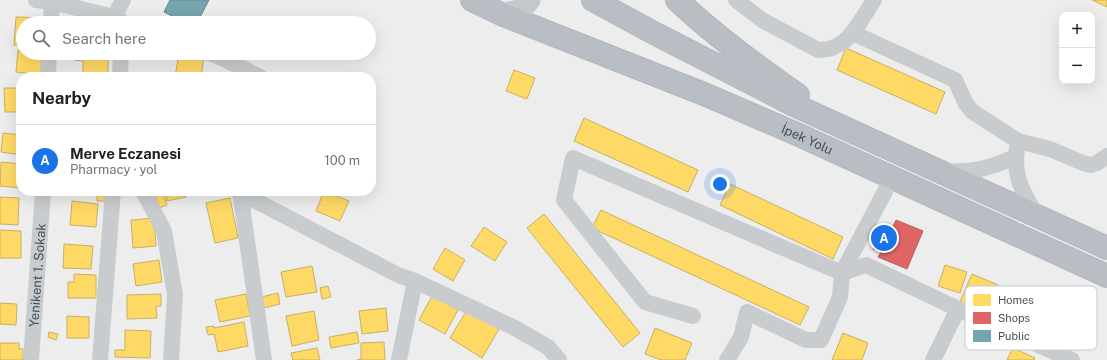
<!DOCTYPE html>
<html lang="en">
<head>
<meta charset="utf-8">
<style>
  :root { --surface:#fff; --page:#f6f6f6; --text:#202124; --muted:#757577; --line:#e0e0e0; --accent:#1a73e8 }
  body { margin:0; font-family:"Public Sans",sans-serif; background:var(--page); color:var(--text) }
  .controls { position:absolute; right:12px; top:12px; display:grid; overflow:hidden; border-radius:8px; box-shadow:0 4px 16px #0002 }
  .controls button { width:36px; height:36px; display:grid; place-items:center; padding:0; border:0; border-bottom:1px solid var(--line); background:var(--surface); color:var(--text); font:20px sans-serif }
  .you { position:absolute; left:720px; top:184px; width:14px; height:14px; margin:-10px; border:3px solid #fff; border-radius:50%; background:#1a73e8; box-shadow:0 0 0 6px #1a73e833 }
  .badge { display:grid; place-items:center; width:26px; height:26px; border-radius:50%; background:var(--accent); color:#fff; font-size:13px; font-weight:700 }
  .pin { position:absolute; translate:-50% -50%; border:2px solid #fff; box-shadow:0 1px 4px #0006 }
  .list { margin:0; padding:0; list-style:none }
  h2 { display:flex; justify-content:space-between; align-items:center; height:52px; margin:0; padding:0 16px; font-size:17px }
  h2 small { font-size:13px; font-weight:400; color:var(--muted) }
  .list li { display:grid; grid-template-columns:26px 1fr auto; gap:12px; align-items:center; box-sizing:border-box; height:72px; padding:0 16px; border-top:1px solid var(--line) }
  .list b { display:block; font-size:15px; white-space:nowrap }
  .list p { margin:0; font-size:13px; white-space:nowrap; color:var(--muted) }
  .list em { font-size:13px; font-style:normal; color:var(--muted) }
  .icon { flex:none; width:22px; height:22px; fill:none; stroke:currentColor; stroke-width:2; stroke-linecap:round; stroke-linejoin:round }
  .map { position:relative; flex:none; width:1107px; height:360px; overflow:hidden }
  .search { position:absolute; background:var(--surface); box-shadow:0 4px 16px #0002; left:16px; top:16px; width:360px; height:44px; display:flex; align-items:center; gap:10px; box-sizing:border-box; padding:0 14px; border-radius:22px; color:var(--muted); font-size:15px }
  .panel { position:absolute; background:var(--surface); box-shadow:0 4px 16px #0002; left:16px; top:72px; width:360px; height:124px; border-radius:16px }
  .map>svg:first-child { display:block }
  .homes { fill:#ffd966; stroke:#c7b063 }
  .shops { fill:#e06666; stroke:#b15f63 }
  .public { fill:#76a5af; stroke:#678b96 }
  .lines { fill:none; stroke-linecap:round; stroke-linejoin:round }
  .highway-casing { stroke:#b2b7be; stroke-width:24 }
  .minor { stroke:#c9ccce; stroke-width:16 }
  .major { stroke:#c4c8cc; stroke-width:21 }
  .highway { stroke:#b9bec4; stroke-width:22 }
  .labels { text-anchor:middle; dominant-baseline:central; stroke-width:4; stroke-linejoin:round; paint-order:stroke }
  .street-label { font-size:13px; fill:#434f5b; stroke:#fff }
  .key { fill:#fff; stroke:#c7cace; stroke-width:1 }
  .key-label { font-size:11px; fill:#434f5b }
</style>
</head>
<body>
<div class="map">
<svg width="1107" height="360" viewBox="0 0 1107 360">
  <rect width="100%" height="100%" fill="#eeeded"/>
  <!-- homes -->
  <path class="homes" d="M1092,0H1107V7Z
    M16,17L46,18L45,23H23V45H14Z
    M846,48L945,92L936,114L837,70Z
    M18,50L23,51V53H44L42,75L16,72Z
    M66,53L108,54V77H83V61L74,60V54Z
    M179,53L204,57L201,77H175Z
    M514,70L535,78L527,99L506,91Z
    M4,88H21V112H5Z
    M584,118L698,170L688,192L574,141Z
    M3,133L21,135V155L1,152Z
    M1,162L21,164V188L0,186Z
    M730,184L843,237L833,259L720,205Z
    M92,191H108V201H97V191Z
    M162,191L167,205L159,208L154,193Z
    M165,191H185L186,197L167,201Z
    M324,191L349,201L340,221L316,211Z
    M0,197L19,198L18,225L0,224Z
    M230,198L238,238L215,243L206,203Z
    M72,201L98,204L96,227L70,225Z
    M601,210L809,307L800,325L592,228Z
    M544,214L640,333L623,347L527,228Z
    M154,218L156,246L133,248L131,220Z
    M484,227L507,242L495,261L471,246Z
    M0,230L21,231V258H0Z
    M64,244L93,246L91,269L63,268Z
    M445,248L465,260L453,281L433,269Z
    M159,260L162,282L136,286L133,264Z
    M945,265L967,272L960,293L938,286Z
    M312,266L317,292L286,297L281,272Z
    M74,274L96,275V298H68V282H74Z
    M972,274L998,285L989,306L970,298L966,307L959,304Z
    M328,286L331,297L322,299L320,288Z
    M278,293L280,304L264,308L261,297Z
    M161,294V306H156L157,318L127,319V295Z
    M246,294L250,316L220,322L215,300Z
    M432,296L458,310L445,334L419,320Z
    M0,303L17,304L16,325L0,324Z
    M386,308L388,331L362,334L359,311Z
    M467,310L499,329L482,358L450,338Z
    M314,311L319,340L292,346L286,316Z
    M67,316L89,317V338H67Z
    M244,322L248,346L218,352L214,334L208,335L206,327L214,326V328Z
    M655,328L692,343L685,360H661L645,354Z
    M125,330L151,331L150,358L115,357V350H125Z
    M49,332L58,334L56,340L48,337Z
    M357,332L359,343L331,348L329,337Z
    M843,333L868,343L862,360H832Z
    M384,342L385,360H357L361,359V343Z
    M0,343H19V349H23V360H0Z
    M317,348L320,360H293L291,353Z
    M1013,348L1035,358L1034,360H1007Z"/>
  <!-- shops -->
  <path class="shops" d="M896,220L923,231L907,269L878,257L881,252L873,249L880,232L889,235Z"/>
  <!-- public -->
  <path class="public" d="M170,0H209L197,23H186L164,12Z"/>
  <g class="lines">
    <defs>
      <g id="highway">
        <path id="s2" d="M472,0L501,14L704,94L799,135L1107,276"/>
        <path d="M593,0L652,32L792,104L1107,248"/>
        <path d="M677,0C714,35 756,66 798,95"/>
      </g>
    </defs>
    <!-- highway casing -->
    <use href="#highway" class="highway-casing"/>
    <!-- minor -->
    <g class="minor">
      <path d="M36,0L52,2L114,17L120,20L121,23"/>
      <path d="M736,0L762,20L818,50C848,51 859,22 874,0"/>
      <path d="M114,17L123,0"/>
      <path d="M51,23L52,2"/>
      <path d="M853,33L955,80L966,104L973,112L1018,141C1012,174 1020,188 1037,216"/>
      <path d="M210,53L222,58L260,77"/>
      <path d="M48,77L49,53"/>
      <path d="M120,77L121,53"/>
      <path d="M1018,141L1050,149L1083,163L1091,165L1097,163L1107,156"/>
      <path d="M945,171C973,173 990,168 1015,157"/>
      <path d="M143,191L164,231L175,295L171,360"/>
      <path d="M237,191L398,275L415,281L513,327L548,347L559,360"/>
      <path d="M240,192L264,360"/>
      <path d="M693,316L645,302L564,200L573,158L842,273L866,265L958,309L1072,360"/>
      <path id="s1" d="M31,360L43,191"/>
      <path d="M100,360L113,191"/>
      <path d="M399,360L415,281"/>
      <path d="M727,360L741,337L747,312L806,340H821L840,297L842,273L892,178"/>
      <path d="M933,360L958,309"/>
    </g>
    <!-- major -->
    <path class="major" d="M501,14C512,12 524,10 530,0"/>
    <!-- highway -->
    <use href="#highway" class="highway"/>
  </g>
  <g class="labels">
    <!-- street labels -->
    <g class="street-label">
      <text stroke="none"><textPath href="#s2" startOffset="363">İpek Yolu</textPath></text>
      <text stroke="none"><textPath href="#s1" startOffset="85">Yenikent 1. Sokak</textPath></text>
    </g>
  </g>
  <!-- legend -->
  <rect x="965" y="286" width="132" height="64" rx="6" class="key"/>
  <rect x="973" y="294" width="18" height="12" fill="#ffd966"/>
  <rect x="973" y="312" width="18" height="12" fill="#e06666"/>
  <rect x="973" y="330" width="18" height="12" fill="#76a5af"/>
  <g class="key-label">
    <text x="998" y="304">Homes</text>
    <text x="998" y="322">Shops</text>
    <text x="998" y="340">Public</text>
  </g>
</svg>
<div class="controls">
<button>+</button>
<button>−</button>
</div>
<div class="you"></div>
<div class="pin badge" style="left:884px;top:238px">A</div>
<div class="search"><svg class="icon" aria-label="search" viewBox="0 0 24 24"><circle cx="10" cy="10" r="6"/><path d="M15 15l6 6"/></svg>Search here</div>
<section class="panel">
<h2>Nearby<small></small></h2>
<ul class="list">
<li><span class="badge">A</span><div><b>Merve Eczanesi</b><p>Pharmacy · yol</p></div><em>100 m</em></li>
</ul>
</section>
</div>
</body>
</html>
